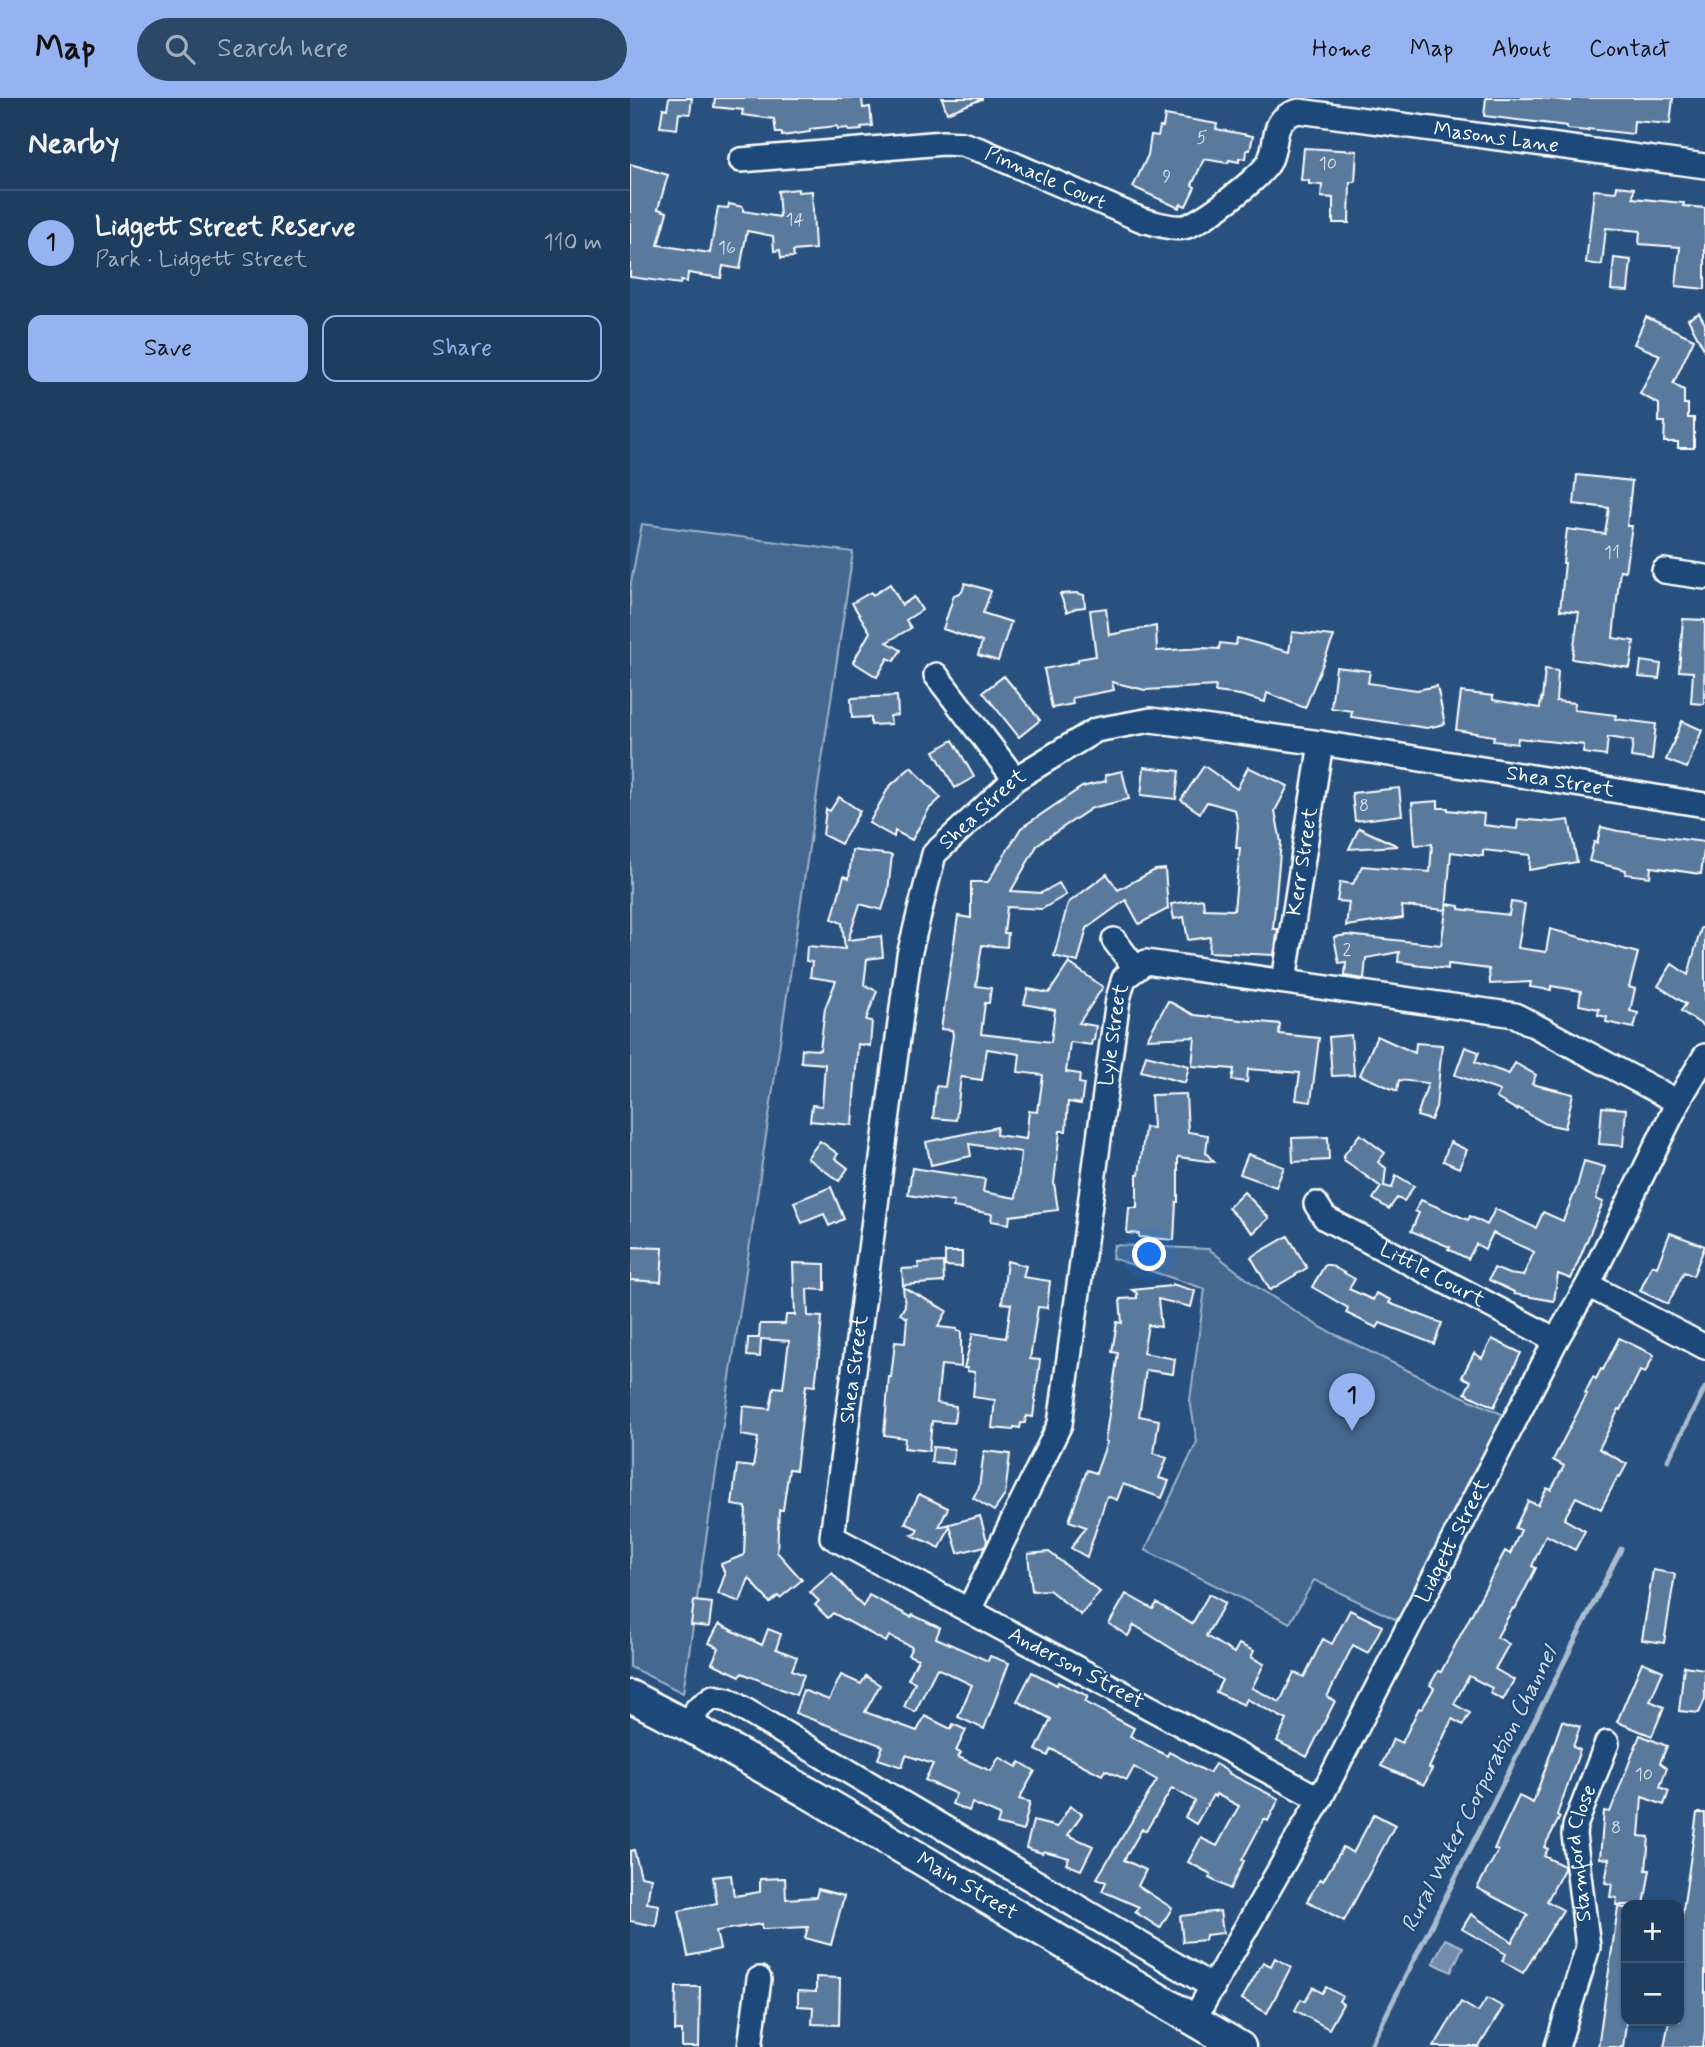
<!DOCTYPE html>
<html lang="en">
<head>
<meta charset="utf-8">
<style>
  :root { --surface:#1e3d5f; --page:#2b4868; --text:#f1f3f6; --muted:#a1aebd; --line:#3c5674; --accent:#95b2f1 }
  body { margin:0; font-family:Mynerve,sans-serif; background:var(--page); color:var(--text) }
  .controls { position:absolute; right:21px; bottom:21px; display:grid; overflow:hidden; border-radius:14px; box-shadow:0 2px 5px #0004 }
  .controls button { width:63px; height:63px; display:grid; place-items:center; padding:0; border:0; border-bottom:2px solid var(--line); background:var(--surface); color:var(--text); font:35px sans-serif }
  .you { position:absolute; left:520px; top:1157px; width:24px; height:24px; margin:-18px; border:5px solid #fff; border-radius:50%; background:#1a73e8; box-shadow:0 0 0 10px #1a73e833 }
  .badge { display:grid; place-items:center; width:46px; height:46px; border-radius:50%; background:var(--accent); color:#111; font-size:23px; font-weight:700 }
  .pin { position:absolute; translate:-50% -58px; filter:drop-shadow(0 2px 4px #0008) }
  .pin::after { content:''; position:absolute; top:37px; width:24px; height:21px; background:inherit; clip-path:polygon(0 0,100% 0,50% 100%) }
  .list { margin:0; padding:0; list-style:none }
  h2 { display:flex; justify-content:space-between; align-items:center; height:91px; margin:0; padding:0 28px; font-size:30px }
  h2 small { font-size:23px; font-weight:400; color:var(--muted) }
  .list li { display:grid; grid-template-columns:46px 1fr auto; gap:21px; align-items:center; box-sizing:border-box; height:105px; padding:0 28px; border-top:2px solid var(--line) }
  .list b { display:block; font-size:26px; white-space:nowrap }
  .list p { margin:0; font-size:23px; white-space:nowrap; color:var(--muted) }
  .list em { font-size:23px; font-style:normal; color:var(--muted) }
  .actions { display:flex; gap:14px; padding:21px 28px }
  .actions a { flex:1; padding:16px 0; border:2px solid var(--accent); border-radius:14px; text-align:center; font-size:24px; color:var(--accent) }
  .actions .main { background:var(--accent); color:#111 }
  .icon { flex:none; width:38px; height:38px; fill:none; stroke:currentColor; stroke-width:2; stroke-linecap:round; stroke-linejoin:round }
  .map { position:relative; flex:none; width:1075px; height:1949px; overflow:hidden }
  header { display:flex; align-items:center; gap:42px; box-sizing:border-box; height:98px; padding:0 35px; background:var(--accent); color:#111 }
  header strong { font-size:33px }
  nav { display:flex; gap:38px; margin-inline-start:auto; font-size:24px }
  .search { width:490px; height:63px; background:var(--page); display:flex; align-items:center; gap:18px; box-sizing:border-box; padding:0 24px; border-radius:38px; color:var(--muted); font-size:26px }
  main { display:flex }
  aside { flex:1; background:var(--surface) }
  .map>svg:first-child { display:block }
  .green { fill:#446890; stroke:#a2b4c8; stroke-width:2 }
  .water { fill:#718dab; stroke:#aabbcd; stroke-width:2 }
  .lines { fill:none; stroke-linecap:round; stroke-linejoin:round }
  .stream { stroke:#aabbcd; stroke-width:5 }
  .building { fill:#5a7a9d; stroke:#fff; stroke-width:2 }
  .minor-casing { stroke:#fff; stroke-width:28 }
  .major-casing { stroke:#fff; stroke-width:35 }
  .minor { stroke:#1f4a7a; stroke-width:23 }
  .major { stroke:#1f4a7a; stroke-width:30 }
  .labels { text-anchor:middle; dominant-baseline:central; stroke-width:5; stroke-linejoin:round; paint-order:stroke }
  .number-label { font-size:18px; fill:#d6dee6 }
  .street-label { font-size:21px; fill:#fff; stroke:#1f4a7a }
  .water-label { font-size:23px; font-style:italic; fill:#d4dde6; stroke:#1f4a7a }
</style>
</head>
<body>
<header>
<strong>Map</strong>
<div class="search"><svg class="icon" aria-label="search" viewBox="0 0 24 24"><circle cx="10" cy="10" r="6"/><path d="M15 15l6 6"/></svg>Search here</div>
<nav><a>Home</a><a>Map</a><a>About</a><a>Contact</a></nav>
</header>
<main>
<aside>
<h2>Nearby<small></small></h2>
<ul class="list">
<li><span class="badge">1</span><div><b>Lidgett Street Reserve</b><p>Park · Lidgett Street</p></div><em>110 m</em></li>
</ul>
<div class="actions"><a class="main">Save</a><a>Share</a></div>
</aside>
<div class="map">
<svg width="1075" height="1949" viewBox="0 0 1075 1949">
  <rect width="100%" height="100%" fill="#28517f"/>
  <filter id="ink" filterUnits="userSpaceOnUse"><feTurbulence type="fractalNoise" baseFrequency=".0143" numOctaves="2"/><feDisplacementMap in="SourceGraphic" scale="14" xChannelSelector="R" yChannelSelector="G"/><feConvolveMatrix kernelMatrix="1 2 1 2 8 2 1 2 1" color-interpolation-filters="sRGB"/></filter>
  <g filter="url(#ink)">
    <!-- green -->
    <path class="green" d="M12,426L223,454L53,1595L0,1569V490Z
      M484,1147L579,1151L627,1189L690,1229L801,1284L885,1322L779,1528L684,1482L660,1525L515,1452L567,1344L560,1302L575,1191L482,1160Z"/>
    <!-- water -->
    <path class="water" d="M815,1841L833,1849L821,1874L803,1865Z"/>
    <g class="lines">
      <!-- stream -->
      <path class="stream" d="M1038,1362L1075,1290
        M740,1949L991,1451"/>
    </g>
    <!-- building -->
    <path class="building" d="M39,0H62L60,16L49,15L47,31L30,29L33,10L37,11Z
      M85,0H232L233,10L240,9L242,28L231,29L232,32L219,33L218,30L208,31L207,28L180,31V34L152,38V35H146L144,21L112,17L113,12L84,9Z
      M312,0H352V1L317,15Z
      M856,0H911L941,3V0H1043L1040,26L1004,23L1003,36L958,31V33L937,31V28L854,18Z
      M535,17L587,26L586,31L623,38L620,52H617L616,61L609,60V64L599,62L598,65L574,61L562,87L565,89L556,108L551,106L549,110L503,89L518,57L521,37L528,38L530,29H533Z
      M674,50L727,53L725,84H720L719,125H703V100L691,99L692,87L679,86V83L671,82Z
      M0,66L38,77L28,111L37,114L28,147L80,155L88,109L98,110L99,106L113,109V113L150,119L148,93L168,91V94L182,93L185,151L163,153L164,159L151,160L150,152L144,153L143,138L117,133L110,171L93,168L91,180L58,175L57,184L51,183L50,186L0,179Z
      M987,88L1004,90L1003,100L1054,105L1053,108L1075,110V191L1046,188L1050,149L1009,146L1010,133L976,130L972,167L956,165L964,92L986,94Z
      M984,160L1001,162L998,193L981,192Z
      M1069,215L1075,226V253L1058,221Z
      M1016,219L1064,241L1043,286L1054,292V306H1058V320H1064V350H1048V344H1034L1035,324H1029V306L1010,296L1030,257L1004,246Z
      M947,377L1002,383L997,428H1002L995,473L990,472L983,540L1004,543L1000,570L942,561L949,514L930,512L935,465H933L937,431L975,436L979,410L944,406Z
      M335,485L361,493L353,515L381,524L368,563L348,557L352,544L313,531L324,497L332,494Z
      M260,486L272,507L284,499L292,512L276,522L281,530L257,544L271,552L264,563L258,560L247,579L223,564L240,534L222,505L241,494L243,497Z
      M446,495L454,497L455,509L446,510L437,514L430,496Z
      M476,510L479,537L526,528L527,553L572,550L589,551L590,545L606,547L607,540L659,554L662,534L704,538L675,610L637,595L635,604L610,597L585,594L586,588L515,592L482,584L484,592L442,600L443,606L422,610L414,571L448,564V561L466,558L460,512Z
      M1053,521L1075,522L1074,606L1061,605L1063,574L1049,573Z
      M1011,563L1031,566L1029,581L1009,579Z
      M706,569L740,573L738,585L787,592L807,588L815,626L797,630L721,619L722,613L701,610Z
      M915,571L928,573L926,603L945,605L944,612L986,617L985,621L1026,626L1022,662L1001,659L1003,643L978,639L976,658L953,655L954,647L888,640L887,646L863,643L864,638L826,632L831,594L863,598V602L910,610L911,601L912,602Z
      M374,578L410,622L389,639L353,594Z
      M267,598L268,617L260,618L261,626L241,627V619L222,620L221,600Z
      M1052,623L1072,632L1057,670L1036,662Z
      M323,642L344,679L325,690L304,653Z
      M574,668L607,691L618,669L658,688L645,713L651,744L643,831H648L644,857L579,854L580,839L558,842L554,819L544,821L541,806L573,801L574,811L604,812L610,750H606L608,727L605,712L577,704L570,715L551,702Z
      M281,669L311,700L299,711L282,742L265,733L264,739L239,725L259,689Z
      M514,669L549,673L546,701L511,697Z
      M492,673L499,701L462,710L408,746L381,793L411,795L429,785L436,797L412,811L377,809L374,835H378L377,849L352,847L346,888L361,890L359,905H355L351,936L421,944L425,912L394,906L398,891L419,895L439,865L473,889L449,925L466,928L464,942H462L461,947L440,944L436,974L450,976L449,985L454,986L451,1006L438,1004L436,1033H430L424,1085L428,1112L380,1118L379,1126L361,1123L362,1116L323,1109L324,1104L278,1097L282,1070L355,1081L353,1094L386,1100L391,1054L339,1046L341,1058L301,1067L296,1044L367,1029L366,1037L396,1041L399,1013L407,1014L408,1006H409L413,977L388,974L390,956L357,951L352,982L331,979L326,1022L303,1020L306,988L315,989L323,937L322,932L311,931L328,818L341,820V784H358L391,730L452,689L476,683L475,677Z
      M769,690L772,717L725,723L722,695Z
      M209,699L230,713L211,746L193,737L196,711L200,713Z
      M808,703V710H818V712L854,716L853,727L887,731L888,721L922,724L939,722L947,764L899,772L900,757L853,752V758L821,754L816,812L772,808L773,820L716,828L719,804L707,803L710,784L723,786L732,768L800,774L802,746L785,747L782,705Z
      M971,729L988,733L1075,744L1071,776L1021,769L1020,779L995,776L996,772L959,763L964,744L967,745Z
      M729,730L768,748L719,751Z
      M222,752L262,757L258,793L252,812L230,806L218,842L251,838L253,859L237,861L234,887L247,893L236,922L242,923L240,948L228,946L222,1027L180,1023L182,1007L192,1008L195,966L171,964L172,951L190,952L195,910L206,883L180,879L182,864L176,863L177,848L215,851L212,825L202,821L214,778L219,780Z
      M535,771L538,811L509,826L496,802L457,830L448,864L424,858L438,805L477,776L488,792L525,772Z
      M881,804L895,806L888,850L916,854L920,831L1008,855L999,889L1005,891L1000,913L1008,915L1004,930L976,924L977,919L968,917L969,911L949,907L951,893L921,888V892L900,889L901,884L860,886L859,871L818,866V871L784,867V866L768,864L769,854L736,860L734,881L715,878L716,864L709,865L704,839L717,837L811,847L817,806L829,808V811L879,817Z
      M1071,830H1075V929L1051,913L1056,906L1028,888L1042,866L1058,877Z
      M538,903L564,917L650,926L649,936L689,940L681,1004L666,1002L670,975L618,971L617,984L602,982L604,971L562,968L565,939L517,941Z
      M721,937L724,977L702,978L699,939Z
      M747,938L785,955L786,945L812,947L806,1009L801,1022L787,1018L798,985L769,982L767,993L730,977Z
      M835,949L849,954L845,964L879,976L885,965L906,977L902,986L943,996L935,1030L916,1026L888,1010L887,1012L866,1000L870,993L825,977Z
      M516,957L559,968L555,985L511,973Z
      M556,996L558,1034L578,1037L576,1055L584,1064L548,1059V1104H546L544,1142L509,1139V1136L497,1135L499,1110H507V1077H509L515,1029L523,1030L521,997Z
      M972,1009L996,1011L993,1048L969,1046Z
      M730,1036L755,1055L748,1064L756,1070L754,1088L762,1090L766,1077L784,1088L774,1103L767,1100L759,1111L743,1101L751,1089L714,1062V1057Z
      M698,1039L699,1062L663,1064L662,1040Z
      M190,1043L208,1056L205,1060L218,1070L209,1083L177,1060Z
      M820,1044L837,1052L829,1070L813,1063Z
      M618,1056L654,1069L646,1089L610,1076Z
      M954,1063L975,1069L966,1101L973,1104L941,1181L928,1176L924,1203L884,1196V1194L859,1182L864,1170L879,1176L893,1178L904,1154L863,1135L855,1151L846,1146L838,1161L818,1151L820,1149L781,1133L789,1115L785,1113L791,1102L838,1122L840,1118L857,1127L865,1111L906,1130L913,1114L933,1123L947,1089Z
      M201,1089L214,1121L199,1128L194,1116L172,1125L164,1104Z
      M614,1094L639,1120L623,1135L598,1110Z
      M1040,1135L1075,1148L1063,1178L1054,1174L1038,1206L1010,1193L1022,1167L1027,1169Z
      M658,1138L677,1170L640,1192L621,1159Z
      M0,1149L33,1150L31,1184L0,1182Z
      M315,1154H332V1169L315,1168Z
      M377,1163L396,1168L393,1179L420,1183L417,1210L408,1209L400,1261L410,1262L403,1319L396,1318L395,1325H391L390,1330L384,1329L383,1332L362,1330L365,1302L343,1299L345,1274L337,1273V1270H334L343,1235L376,1240L381,1206L372,1205Z
      M313,1164L314,1184L273,1187L272,1171L289,1170L288,1165Z
      M163,1165L195,1166V1192L177,1191L178,1218L192,1219L189,1256L185,1288L176,1287L166,1372L159,1371L153,1412H149L147,1454L172,1482L150,1500L148,1498L140,1505L119,1480L110,1504L88,1496L95,1476L91,1466L114,1457L116,1409L102,1407L107,1367L123,1369L128,1340L111,1337L113,1308L140,1311L144,1289L153,1290L159,1243L131,1241L130,1259L117,1258L118,1240H129L130,1226H155L156,1217H165Z
      M695,1167H700L725,1181L719,1191L743,1202L746,1195L761,1202L759,1205L812,1225L804,1246L750,1225L747,1230L716,1215L718,1210L682,1189Z
      M542,1186L565,1193L561,1209L528,1201L531,1229L518,1227L513,1255L545,1261L543,1276L516,1272L509,1318L529,1322L524,1355L537,1360L529,1380L539,1383L532,1400L493,1386L487,1402L477,1398L457,1459L441,1450L456,1429L439,1423L457,1372L466,1375L477,1344L475,1343L488,1255L482,1254L487,1224L492,1225L490,1201L507,1200V1195L502,1192L541,1188Z
      M273,1189L317,1213L308,1229L327,1231V1233H331V1269L311,1267L307,1305L326,1308L324,1325L302,1323L299,1353L274,1350L275,1340L254,1337L259,1279H261L265,1244L275,1245L277,1220L270,1216L275,1208Z
      M989,1240L1024,1257L1015,1275L1010,1273L991,1312L989,1311L969,1351L997,1366L990,1379L988,1378L971,1411L946,1399L934,1421L955,1433L945,1452L916,1437L902,1468L906,1470L901,1480L885,1511L883,1510L867,1539L879,1546L865,1571L884,1582L873,1602L860,1595L862,1590L839,1578L824,1606L840,1615L833,1627L822,1621L799,1670L802,1671L794,1687L751,1668L763,1641L772,1645L789,1610L792,1611L804,1590L800,1587L808,1573L811,1574L875,1453L880,1456L891,1432L885,1430L898,1403L908,1407L917,1390L921,1392L934,1368L923,1362L957,1296L955,1295L963,1279L966,1281L971,1271L973,1272Z
      M862,1241L891,1255L864,1309L835,1295L841,1283L832,1279L844,1255L852,1260Z
      M303,1349L324,1351L323,1366L301,1364Z
      M354,1353L380,1356L375,1397L364,1413L343,1400L349,1390Z
      M289,1396L318,1410L309,1429L350,1418L357,1443L355,1448L328,1455L320,1428L310,1450L282,1437L286,1436L288,1431L275,1425Z
      M419,1454L470,1494L451,1517L419,1492L402,1493L398,1456Z
      M1023,1472L1045,1476L1034,1545L1012,1542Z
      M202,1475L233,1509L239,1497L281,1519L283,1517L310,1530L306,1540L358,1563L360,1558L379,1565L354,1631L328,1619L342,1587L307,1570L285,1614L274,1609L285,1584L278,1581L288,1561L278,1557L282,1549L259,1538L256,1544L203,1515L198,1520L185,1507L189,1503L180,1494Z
      M496,1496L523,1511L527,1505L562,1526L579,1496L595,1505L576,1538L604,1555L609,1546L624,1553L621,1559L634,1566L622,1590L650,1604L664,1574L674,1579L693,1541L702,1546L720,1512L752,1528L738,1555L723,1547L697,1599L705,1603L677,1659L647,1643L657,1622L617,1601L614,1607L586,1594L592,1582L504,1527L498,1538L479,1526Z
      M64,1503L82,1505L79,1529L61,1527Z
      M89,1526L132,1547L138,1531L151,1536L146,1551L167,1559L162,1572L174,1577L166,1597L112,1575L110,1578L82,1565L89,1550L79,1545Z
      M1012,1564L1033,1573L1020,1603L1034,1609L1022,1638L987,1624Z
      M1054,1568L1075,1571V1601L1069,1615L1049,1613Z
      M402,1574L427,1587L428,1584L458,1598L455,1604L504,1630L500,1638L537,1658L539,1654L579,1675L585,1666L599,1674L598,1675L649,1701L638,1723L634,1721L612,1762L614,1763L600,1791L579,1780L581,1776L558,1764L571,1740L587,1748L609,1708L586,1696L585,1699L583,1697L566,1726L555,1719L565,1703L542,1690L516,1733L512,1731L494,1762L516,1772L508,1788L542,1810L530,1830L505,1814L509,1809L472,1793L476,1784L467,1780L527,1682L504,1669L497,1682L475,1672L472,1677L421,1651L418,1658L406,1652L421,1621L387,1603Z
      M211,1577L231,1586L236,1578L250,1587L235,1614L287,1633L295,1618L321,1631L323,1626L336,1632L326,1653L331,1655L328,1659L361,1673L369,1659L387,1669L390,1664L405,1673L389,1701L400,1704L393,1733L367,1726L370,1717L342,1705L339,1713L322,1706L326,1696L295,1682L303,1666L276,1657L272,1669L248,1661L253,1648L165,1615L173,1592L199,1602Z
      M932,1623L950,1629L943,1649L950,1652L927,1717L930,1719L914,1749L918,1751L914,1758L934,1768V1771L917,1803L933,1812L893,1875L872,1863L876,1856L832,1831L841,1816L882,1844L898,1817L847,1790L868,1753L864,1751L889,1698L903,1705Z
      M1010,1637L1037,1648L1030,1665L1037,1670L1030,1689L1039,1693L1034,1707L1012,1699L1009,1738L1019,1739L1016,1772H1020L1014,1807H986L987,1800L980,1799L982,1786L975,1785L979,1761L970,1760L974,1713L980,1714Z
      M440,1708L452,1716L438,1737L463,1748L451,1772L436,1766L439,1760L414,1753L412,1755L396,1750L403,1723L427,1729Z
      M1067,1715H1075V1933L1073,1949H1034L1039,1923H1049V1840Z
      M744,1716L765,1727L714,1823L677,1803L690,1781L693,1783L713,1749L723,1755Z
      M4,1752L11,1778L21,1780L17,1805L29,1807L26,1828L0,1823V1753Z
      M101,1777L104,1798L130,1794V1781L155,1780L156,1801L186,1799L188,1791L214,1798L201,1847L175,1840L178,1829L132,1831V1826L86,1833L90,1851L58,1858L49,1813L87,1805L83,1779Z
      M988,1809L996,1810V1926L993,1949H968Z
      M590,1813L593,1835L576,1837L575,1842L553,1844L550,1818Z
      M645,1860L661,1869L637,1915L612,1901L633,1864L641,1868Z
      M186,1879L210,1880L209,1927L182,1926L183,1909L168,1908V1893L186,1894Z
      M46,1889H70L69,1949H52V1933H45Z
      M683,1889L692,1895L696,1889L712,1898L709,1903L713,1906L699,1931L665,1912L671,1901L675,1903Z
      M857,1900L873,1909L849,1949H804L831,1904L848,1914Z"/>
    <g class="lines">
      <defs>
        <g id="minor">
          <path id="s1" d="M111,62L313,45L332,46L353,53L512,122C525,125 541,131 554,129C571,126 631,79 639,64C650,42 638,21 669,13L1075,68"/>
          <path d="M1034,473L1075,479"/>
          <path d="M306,577L385,681"/>
          <path d="M484,842L506,871"/>
          <path id="s2" d="M654,883L691,645"/>
          <path id="s3" d="M686,1106L695,1120L926,1242"/>
          <path d="M958,1187L1075,1249"/>
          <path id="s4" d="M339,1512L430,1326L488,901L494,880L516,864L885,917L1048,1004"/>
          <path d="M62,1630L67,1611L83,1599L98,1602L583,1889"/>
          <path id="s5" d="M690,1701L202,1439L279,857L304,756L385,681L466,632L521,622L691,645L1075,707"/>
          <path id="s6" d="M564,1921L690,1701L926,1242L958,1187L1050,1000L1075,958"/>
          <path d="M120,1949L129,1881"/>
          <path id="s7" d="M927,1949L958,1849L944,1737L945,1728L977,1645"/>
        </g>
        <g id="major">
          <path id="s8" d="M0,1598L62,1630L177,1694L610,1949"/>
        </g>
      </defs>
      <!-- minor casing -->
      <use href="#minor" class="minor-casing"/>
      <!-- major casing -->
      <use href="#major" class="major-casing"/>
      <!-- minor -->
      <use href="#minor" class="minor"/>
      <!-- major -->
      <use href="#major" class="major"/>
    </g>
  </g>
  <g class="labels">
    <!-- number labels -->
    <g class="number-label">
      <text x="572" y="40">5</text>
      <text x="698" y="66">10</text>
      <text x="537" y="79">9</text>
      <text x="165" y="122">14</text>
      <text x="97" y="150">16</text>
      <text x="982" y="455">11</text>
      <text x="734" y="708">8</text>
      <text x="717" y="852">2</text>
      <text x="1014" y="1677">10</text>
      <text x="986" y="1730">8</text>
    </g>
    <!-- street labels -->
    <g class="street-label">
      <text stroke="none"><textPath href="#s1" startOffset="831">Masons Lane</textPath></text>
      <text stroke="none"><textPath href="#s1" startOffset="312">Pinnacle Court</textPath></text>
      <text stroke="none"><textPath href="#s5" startOffset="1920">Shea Street</textPath></text>
      <text stroke="none"><textPath href="#s5" startOffset="1311">Shea Street</textPath></text>
      <text stroke="none"><textPath href="#s2" startOffset="121">Kerr Street</textPath></text>
      <text stroke="none"><textPath href="#s4" startOffset="600">Lyle Street</textPath></text>
      <text stroke="none"><textPath href="#s3" startOffset="138">Little Court</textPath></text>
      <text stroke="none"><textPath href="#s5" startOffset="723">Shea Street</textPath></text>
      <text stroke="none"><textPath href="#s6" startOffset="544">Lidgett Street</textPath></text>
      <text transform="translate(446 1570) rotate(28)">Anderson Street</text>
      <text stroke="none"><textPath href="#s7" startOffset="200">Stamford Close</textPath></text>
      <text stroke="none"><textPath href="#s8" startOffset="387">Main Street</textPath></text>
    </g>
    <!-- water labels -->
    <g class="water-label">
      <text transform="translate(850 1692) rotate(-63)">Rural Water Corporation Channel</text>
    </g>
  </g>
</svg>
<div class="controls">
<button>+</button>
<button>−</button>
</div>
<div class="you"></div>
<div class="pin badge" style="left:722px;top:1333px">1</div>
</div>
</main>
</body>
</html>
